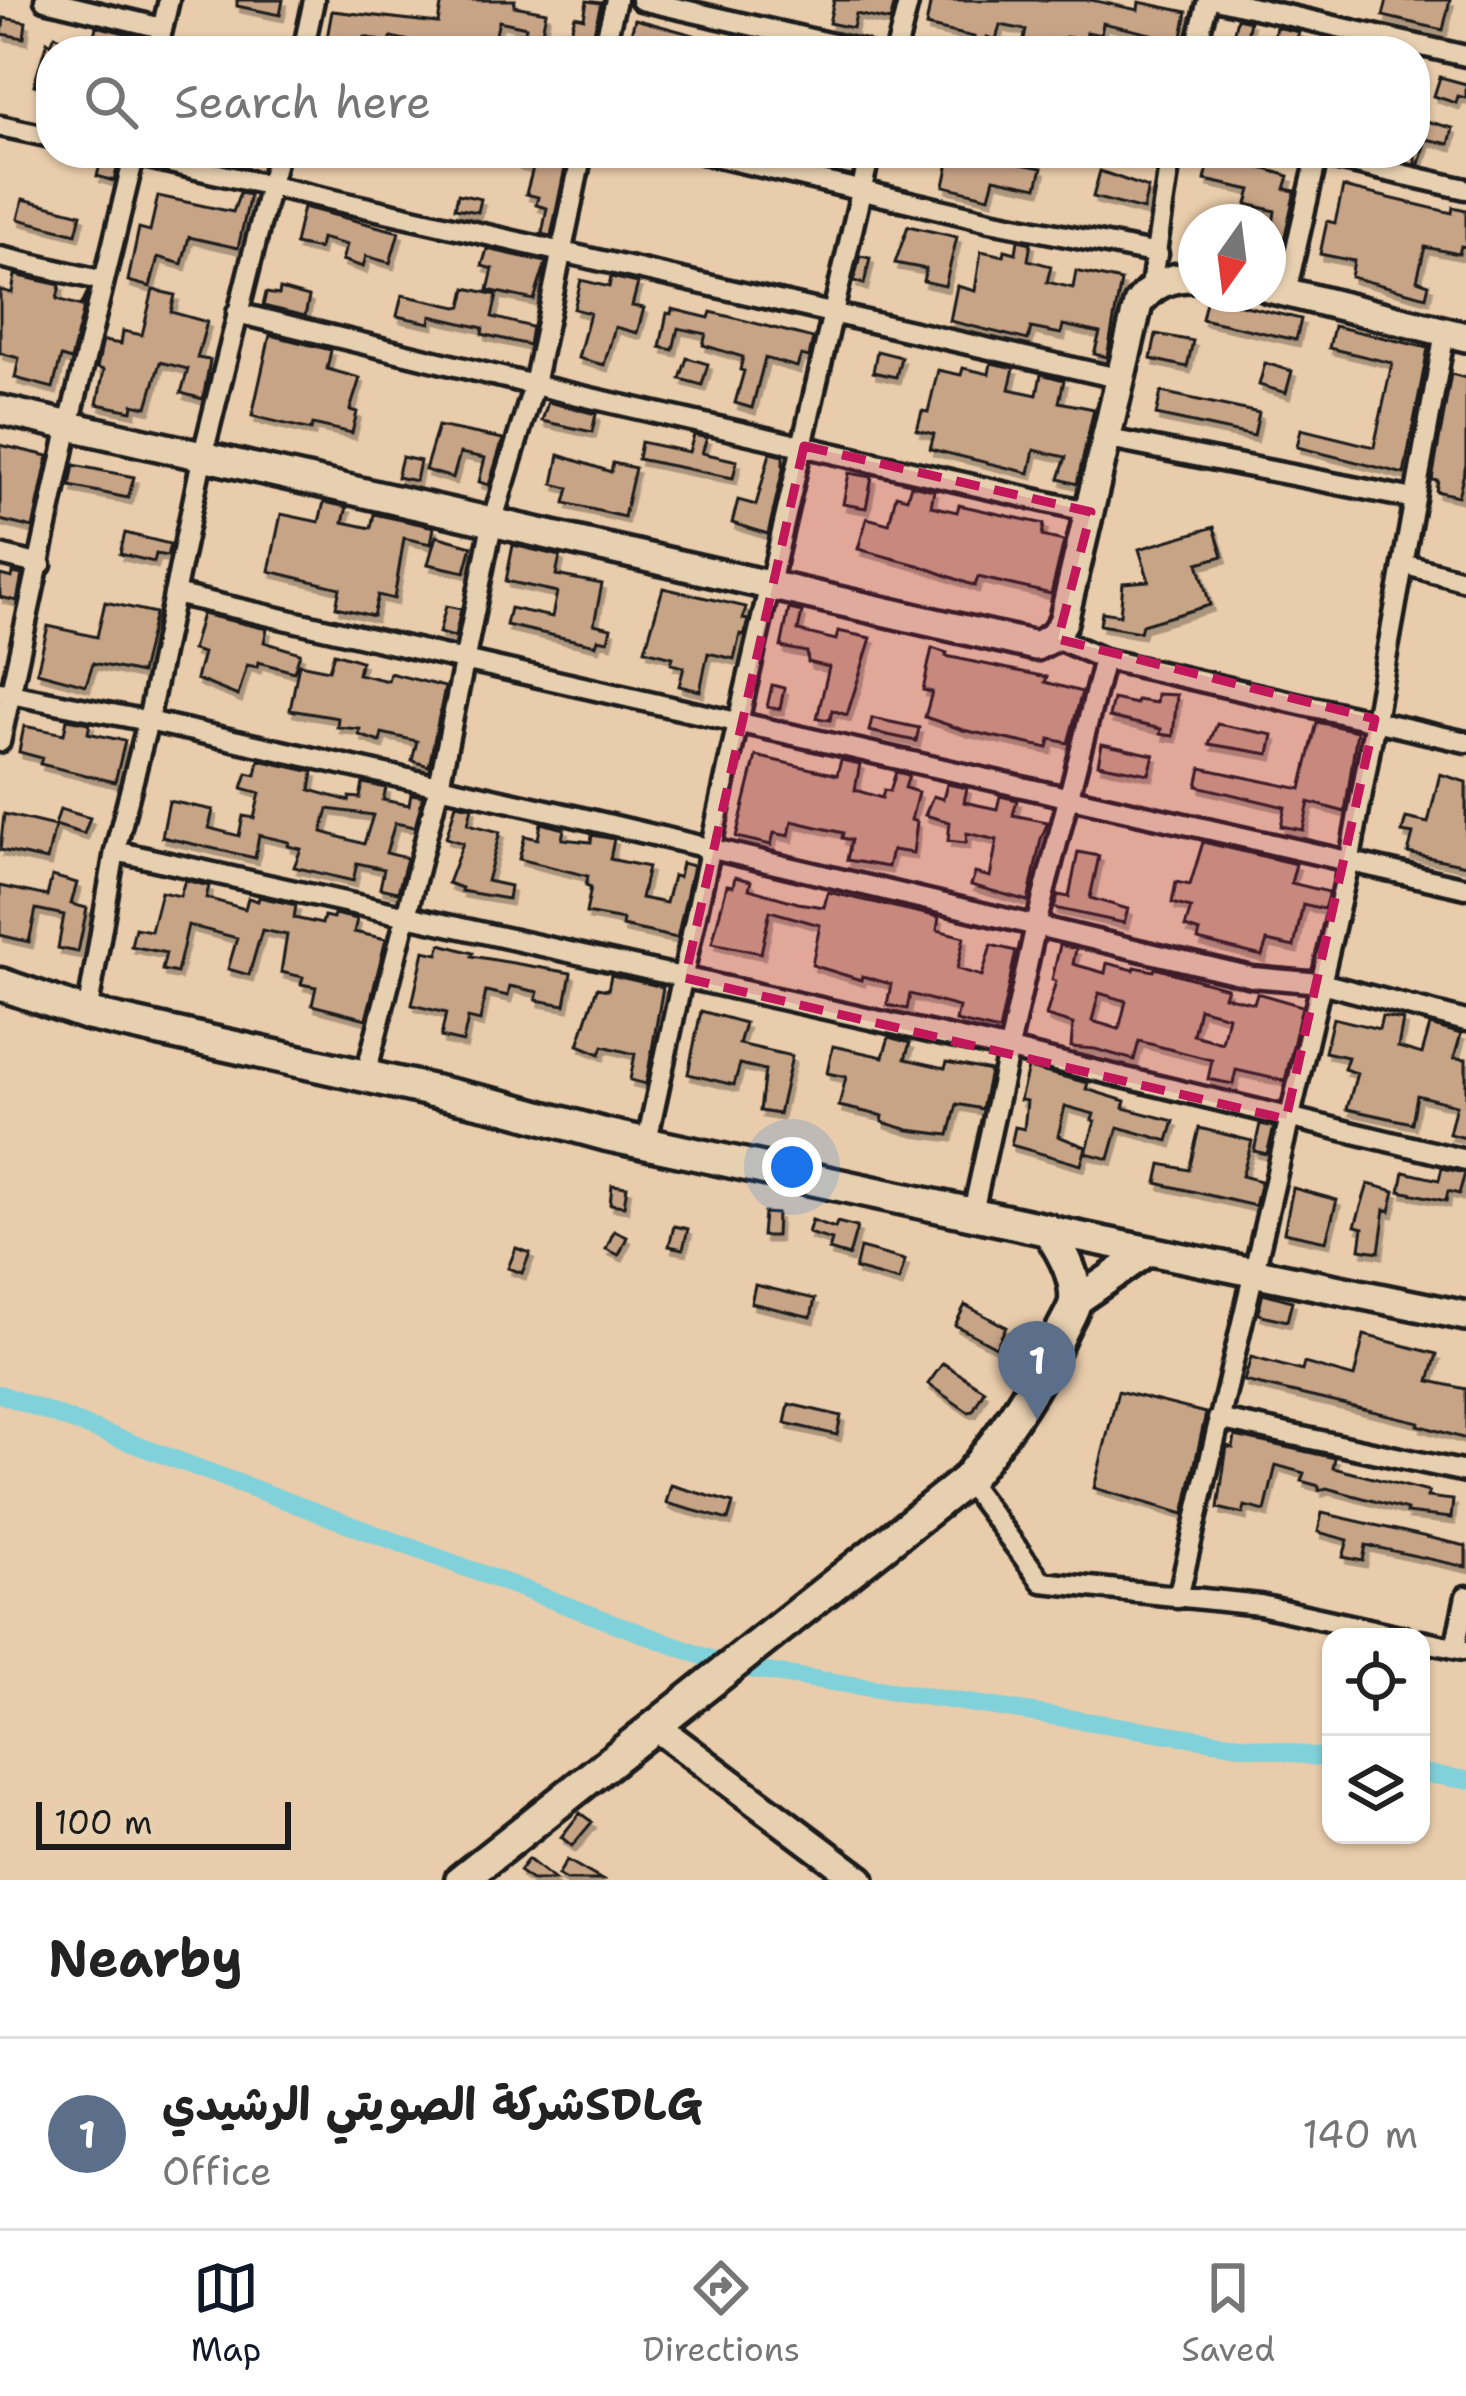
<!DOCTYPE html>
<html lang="en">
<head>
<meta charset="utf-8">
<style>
  :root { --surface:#fff; --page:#f6f6f6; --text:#222; --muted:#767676; --line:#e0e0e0; --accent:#111827 }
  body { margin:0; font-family:"Shantell Sans","Playpen Sans Arabic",sans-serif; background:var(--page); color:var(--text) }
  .controls { position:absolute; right:36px; bottom:36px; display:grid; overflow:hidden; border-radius:24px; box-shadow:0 3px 9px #0004 }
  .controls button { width:108px; height:108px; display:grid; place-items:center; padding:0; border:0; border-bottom:3px solid var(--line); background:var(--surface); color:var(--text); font:60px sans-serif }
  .compass { position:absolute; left:1178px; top:204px; width:108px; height:108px; border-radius:50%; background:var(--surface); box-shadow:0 3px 9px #0004; rotate:194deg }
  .scale { position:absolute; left:36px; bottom:30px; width:255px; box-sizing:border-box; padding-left:12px; border:6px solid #1c1c1c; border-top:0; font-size:33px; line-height:42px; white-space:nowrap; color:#1c1c1c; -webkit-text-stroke:9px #e7d0b0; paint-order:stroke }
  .you { position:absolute; left:792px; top:1167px; width:42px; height:42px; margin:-30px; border:9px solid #fff; border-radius:50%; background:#1a73e8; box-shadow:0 0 0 18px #1a73e833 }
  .badge { display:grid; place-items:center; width:78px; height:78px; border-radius:50%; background:var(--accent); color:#fff; font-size:39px; font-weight:700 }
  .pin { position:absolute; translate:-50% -99px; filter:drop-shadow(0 3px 6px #0008) }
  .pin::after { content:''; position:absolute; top:63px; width:42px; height:36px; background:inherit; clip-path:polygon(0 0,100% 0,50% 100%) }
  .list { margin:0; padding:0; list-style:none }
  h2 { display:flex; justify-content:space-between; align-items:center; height:156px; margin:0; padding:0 48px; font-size:51px }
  h2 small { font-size:39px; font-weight:400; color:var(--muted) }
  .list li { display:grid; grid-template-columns:78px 1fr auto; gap:36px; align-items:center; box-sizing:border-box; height:192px; padding:0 48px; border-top:3px solid var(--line) }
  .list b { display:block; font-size:45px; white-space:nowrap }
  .list p { margin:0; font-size:39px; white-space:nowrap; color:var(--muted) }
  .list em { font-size:39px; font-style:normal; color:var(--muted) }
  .icon { flex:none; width:66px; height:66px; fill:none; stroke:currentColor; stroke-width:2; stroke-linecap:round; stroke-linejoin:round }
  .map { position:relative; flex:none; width:1466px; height:1880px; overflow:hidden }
  .search { position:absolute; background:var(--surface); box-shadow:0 3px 9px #0004; left:36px; right:36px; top:36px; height:132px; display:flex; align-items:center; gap:30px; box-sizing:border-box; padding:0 42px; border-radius:48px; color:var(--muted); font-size:45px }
  .sheet { height:348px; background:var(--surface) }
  nav { display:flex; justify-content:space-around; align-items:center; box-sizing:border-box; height:168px; border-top:3px solid var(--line); background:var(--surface); font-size:33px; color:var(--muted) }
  nav a { display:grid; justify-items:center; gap:6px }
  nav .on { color:var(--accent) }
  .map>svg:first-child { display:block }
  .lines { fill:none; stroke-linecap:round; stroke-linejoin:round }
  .canal { stroke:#80d1da; stroke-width:18 }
  .building { fill:#c8a487; stroke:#1c1c1c; stroke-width:3; fill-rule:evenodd; filter:url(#shadow) }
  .street-casing { stroke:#1c1c1c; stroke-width:27 }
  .secondary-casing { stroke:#1c1c1c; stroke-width:36 }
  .primary-casing { stroke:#1c1c1c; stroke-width:39 }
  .street { stroke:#e7d0b0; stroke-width:18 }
  .secondary { stroke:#e7d0b0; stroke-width:27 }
  .primary { stroke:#e7d0b0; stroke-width:30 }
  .marked { fill:#c2185b; fill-opacity:0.2; stroke:#c2185b; stroke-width:9; stroke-dasharray:24 15; stroke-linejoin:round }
</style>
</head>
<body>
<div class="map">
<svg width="1466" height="1880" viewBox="0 0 1466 1880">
  <defs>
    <filter id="shadow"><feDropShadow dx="3.5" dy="6" stdDeviation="0" flood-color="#0004"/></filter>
  </defs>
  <rect width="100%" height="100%" fill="#e9ccab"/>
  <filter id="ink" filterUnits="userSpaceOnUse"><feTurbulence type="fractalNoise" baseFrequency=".00833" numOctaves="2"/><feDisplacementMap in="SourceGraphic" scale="24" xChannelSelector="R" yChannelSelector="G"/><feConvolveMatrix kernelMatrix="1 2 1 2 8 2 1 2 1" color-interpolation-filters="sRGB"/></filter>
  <g filter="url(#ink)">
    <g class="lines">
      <!-- canal -->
      <path class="canal" d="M0,1394L729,1666L1331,1759
        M1421,1773L1466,1780"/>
    </g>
    <!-- building -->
    <path class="building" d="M237,0H283L280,15L237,6Z
      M442,0H515L514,6L546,12L542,32L558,37L556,51H520L526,27L499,21L492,51H457L391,37L389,43L365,37L361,49L327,38L332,11L438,23Z
      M834,0H886L895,2L890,21L856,14L853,28L829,23Z
      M931,0H1091L1138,10L1139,2L1187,12L1181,41L1103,23L1101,35L1087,32L1086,41L1066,37L1064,46L1050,44L1048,51H1031L1022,49L1026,30L1000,25L996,40L987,37L984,51H970L974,37L926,26Z
      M1387,0H1450L1443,30L1383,16Z
      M587,1L601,3L592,40L570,34L575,16L584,18Z
      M4,18L26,22L24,38L2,34Z
      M1237,18L1250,21L1244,51H1230Z
      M635,19L694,35L690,51H626Z
      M96,26L137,36L134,51H103L105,39L94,36Z
      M1276,27L1299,32L1297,38L1330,45L1329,51H1271Z
      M55,35L84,51H51V90L34,85L47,41L51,44Z
      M1440,77L1466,84V98L1458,96L1456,103L1434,96Z
      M1415,118L1453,128L1449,144L1426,139L1419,164H1415Z
      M520,153H568L551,236L542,234L547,208L536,205L538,197L526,194L533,168L517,164Z
      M951,153H1007L1005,161L1042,168L1037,187L994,178L989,197L944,186Z
      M1211,153H1255L1252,165L1289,176L1285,189L1295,191L1279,262L1268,260L1275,211L1247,204L1251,190L1205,180Z
      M102,157L118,164L114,181L97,176Z
      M1100,171L1148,188L1143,210L1093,197Z
      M1343,187L1452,213L1453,207L1466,210V247L1461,246L1459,254L1425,247L1417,280L1429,284L1426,297L1351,277L1354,261L1320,254L1327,221L1335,223Z
      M240,193L250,195L238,248L189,237L182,264L158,257L150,287L128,281L139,228L150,231L158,196L233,212Z
      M458,194L481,199L478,212L455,208Z
      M23,199L81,214L76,234L18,219Z
      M303,207L399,232L390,263L366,256L363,267L342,260L347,245L321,238L319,249L295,244Z
      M908,226L957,237L945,286L923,281L926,269L895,263Z
      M1018,240L1031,243L1028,260L1051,266L1047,282L1073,288L1076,271L1121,281L1107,357L1094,354L1100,333L1063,325L1061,334L1031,328L1028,340L950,321L957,286L975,291L981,251L1004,256L1005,250L1016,253Z
      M487,249L546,262L534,300L488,290L493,269L482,266Z
      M860,256L870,258L864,284L854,281Z
      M15,275L60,285L57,299L81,306L88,291L71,360L61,357L53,388L15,378L19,358L0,353V290L12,293Z
      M611,277L638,283L632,306L644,308L637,333L615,327L604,365L578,358L590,313L574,309L581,280L609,287Z
      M466,288L497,295L492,317L532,327L529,345L482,334L483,328L431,316L430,323L397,316L402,295L457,307L462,306Z
      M280,289L309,297L305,316L263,306L266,293L279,295Z
      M153,290L175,295L171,312L207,322L197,358L210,360L203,399L181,393L188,369L160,362L147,407L133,404L132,411L97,404L104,370L97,368L103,341L121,344L123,331L142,335Z
      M1207,297L1301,319L1296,340L1202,319Z
      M672,309L709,318L711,312L813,338L809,357L801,355L797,367L765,358L752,408L735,403L744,371L740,370L743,357L703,345L706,334L678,328L673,350L660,347L667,313L671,314Z
      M1334,326L1428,348L1404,474L1297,447L1301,429L1374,447L1392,363L1329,348Z
      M1156,334L1193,341L1187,367L1151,359Z
      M270,335L331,350L327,369L360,378L350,410L357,412L352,433L313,424L311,430L252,416Z
      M877,351L901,357L896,377L873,372Z
      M687,358L708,364L702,385L680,379Z
      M991,363L1014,368L1009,389L1037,395L1041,374L1064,380L1059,402L1094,409L1077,484L1059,479L1066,457L1034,450L1029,473L930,449L934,434L917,430L922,411L928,412L938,370L961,375L963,368L989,374Z
      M1265,363L1292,371L1286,393L1259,385Z
      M1451,374L1466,378V465L1458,496L1436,491L1438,481L1432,480Z
      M1161,392L1259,413L1254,436L1156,415Z
      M548,402L596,414L592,432L542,421Z
      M438,426L503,439L489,485L479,482L485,458L460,453L453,478L425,470Z
      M694,435L707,438L702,453L737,461L733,478L638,459L641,442L689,452Z
      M0,445L48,456L33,528L0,520Z
      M770,453L783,456V469L768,534L732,523L738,500L756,505Z
      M559,455L611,472L613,463L635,468L624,517L565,503L569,488L553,484Z
      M402,457L420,461L416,481L397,477Z
      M74,465L134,477L128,498L70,486Z
      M849,473L872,477L866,508L843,504Z
      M911,485L934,490L931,506L957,512L959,505L1044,524L1042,536L1064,541L1051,594L978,577L975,586L921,566L858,549L867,518L889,524L896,495L907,498Z
      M324,502L347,507L343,522L371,528L374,514L434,527L431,544L404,538L394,599L378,595L373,616L336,607L340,588L269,571L281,514L319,522Z
      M1214,527L1223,556L1198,563L1210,605L1142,625L1140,632L1100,625L1102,612L1120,615L1123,583L1149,581L1139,549Z
      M125,533L170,544L167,556L156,554L154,562L120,554Z
      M436,536L472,546L465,572L428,564Z
      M513,545L560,556L556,575L602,584L594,624L611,628L608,641L598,639L596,645L506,625L510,608L552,617L557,592L506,581Z
      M13,573L22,575L17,601L0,597V575L12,578Z
      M663,588L746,607L743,619L748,620L744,635L740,634L734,659L708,653L700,691L679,686L684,667L671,664L673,657L645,650Z
      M105,602L155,613L141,673L93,663L86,685L37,672L48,626L97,637Z
      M446,606L461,609L455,637L439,633Z
      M789,609L802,612L798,631L836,640L838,631L871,638L847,715L832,710L830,720L817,718L829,667L808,662L807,652L781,647Z
      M202,614L267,629L264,642L300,653L294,672L258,662L257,667L247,665L238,696L196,679L203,653L192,650Z
      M932,648L947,653L946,656L1047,677L1045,682L1082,692L1068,743L1050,739L1048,748L963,730L925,717L932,692L923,690Z
      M334,653L361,661L358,674L388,681L390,673L445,687L429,766L412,761L417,741L382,733L380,742L359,735L360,729L337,727L338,718L290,710L299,664L329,670Z
      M772,685L784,688L780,709L767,707Z
      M1157,694L1177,695L1173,736L1160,734L1161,729L1109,717L1113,699L1136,704L1137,700L1156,703Z
      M872,718L919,728L916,741L869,731Z
      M67,719L90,723L88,733L125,741L115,782L40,764L42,758L19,752L24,726L64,734Z
      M1317,722L1357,731L1345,812L1309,802L1303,830L1281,826L1285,807L1197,786L1201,768L1301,789Z
      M1217,724L1273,735L1269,754L1209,744Z
      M1102,744L1154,755L1149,774L1098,764Z
      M756,756L837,775L841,760L860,764L855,790L882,798L884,790L890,791L896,772L909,775L905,788L918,792L911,820L917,822L913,853L892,850L888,867L847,860L851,840L842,838L843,833L792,821L789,836L774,833L771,845L736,837Z
      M259,760L313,772L310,790L349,801L350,797L360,798L363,783L386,788L383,800L409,805L411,794L423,796L415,827L395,823L386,853L407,858L398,892L380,888L384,869L357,863L353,881L294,867L301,849L288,846L289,842L259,835L255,858L162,837L169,801L213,810L209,828L239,836L243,816L254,818L260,793L242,788L247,773L256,775ZM328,809L373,815L364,844L322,832Z
      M1440,774L1466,782V865L1408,853L1413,834L1402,832L1406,818L1428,823Z
      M947,784L967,788L964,802L997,809L1000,796L1017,800L1013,815L1048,822L1041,839L1028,901L971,885L975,873L990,877L997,840L967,833L966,843L948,841L950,822L925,815L933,796L943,799Z
      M456,804L472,807L468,824L500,832L487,881L510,886L508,899L461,891L462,888L448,883L463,843L446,838Z
      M60,809L90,818L84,834L55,825Z
      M4,814L55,826L47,860L0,850Z
      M541,823L564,829L562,839L591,842L592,835L614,839L610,859L648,867L641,898L666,903L673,876L679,877L682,863L693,866L677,938L622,926L623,920L586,913L591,887L586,885L588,876L519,859L525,836L538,839Z
      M1203,842L1296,864L1291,883L1329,892L1324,909L1303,904L1294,947L1267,941L1262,956L1198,940L1200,932L1185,927L1191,908L1172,903L1176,882L1190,885Z
      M1078,852L1099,856L1090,898L1128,909L1124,923L1054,908L1058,895L1069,897Z
      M52,876L77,883L71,904L87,908L78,952L58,948L64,915L36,909L29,942L0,935V886L47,896Z
      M735,877L751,881L749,889L798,903L824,907L828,892L939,917L937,930L964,937L957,969L982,976L991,945L1016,951L999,1031L956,1021L959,1007L910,994L907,1009L887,1005L891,984L862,976L861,980L812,965L820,925L770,911L761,953L712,943L727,885L733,886Z
      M185,880L209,886L206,898L245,909L248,898L258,901L259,897L296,905L294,918L322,924L324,916L333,918L334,914L357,919L354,932L386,939L366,1019L312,1005L316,987L301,984L303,977L281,972L287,935L262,930L249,975L228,969L237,938L188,925L177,973L162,970L166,953L131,946L135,928L151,931L161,892L180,896Z
      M441,944L473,953L472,956L571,973L565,1005L536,1000L538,992L510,986L508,996L486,991L480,1021L468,1018L463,1042L441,1037L446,1013L412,1005L424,951L438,954Z
      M1060,945L1076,949L1073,964L1080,966L1105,973L1107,963L1134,970L1135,967L1154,971L1155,968L1227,988L1224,996L1254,1003L1257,993L1302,1006L1285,1081L1236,1070L1233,1084L1208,1079L1212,1060L1139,1041L1134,1060L1095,1049L1071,1047L1073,1024L1046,1016L1056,981L1052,980ZM1099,993L1126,1001L1119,1029L1092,1021ZM1199,1008L1228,1016L1222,1043L1193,1035Z
      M611,975L663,987L646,1084L630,1080L635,1054L603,1046L600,1054L578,1045L597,988L608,990Z
      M701,1011L745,1023L739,1044L792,1056L779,1114L760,1111L765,1070L740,1064L734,1085L688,1074Z
      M1382,1016L1403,1020L1398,1047L1422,1054L1430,1025L1461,1034L1454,1058L1466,1059V1138L1449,1134L1456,1105L1417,1095L1412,1123L1347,1109L1357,1073L1344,1069L1348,1057L1325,1052L1333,1018L1379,1029Z
      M889,1037L910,1043L905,1059L945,1068L947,1062L990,1071L982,1109L957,1104L949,1135L909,1130L882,1122L883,1116L839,1106L846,1077L827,1073L833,1046L883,1057Z
      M1028,1068L1088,1083L1086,1089L1125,1101L1123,1108L1174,1121L1168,1141L1118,1127L1109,1159L1086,1153L1095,1121L1092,1120L1094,1114L1065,1106L1058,1136L1086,1147L1081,1165L1011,1145L1015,1127L1024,1129L1027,1101L1020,1100Z
      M1260,1124L1274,1127L1267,1154L1254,1151Z
      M1199,1128L1252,1141L1242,1176L1261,1181L1255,1206L1157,1183L1161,1164L1189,1170Z
      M1442,1168L1465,1173L1459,1194L1448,1191L1446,1201L1400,1191L1404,1172L1439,1180Z
      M1368,1184L1395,1191L1390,1211L1385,1209L1379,1252L1360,1249L1363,1228L1355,1226Z
      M612,1185L627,1187L624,1206L610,1204Z
      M1293,1188L1337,1200L1326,1241L1284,1232Z
      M764,1213L777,1214L776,1236H762Z
      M812,1220L835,1228L837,1222L857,1227L849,1256L829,1250L832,1240L808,1233Z
      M674,1226L688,1229L683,1249L669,1246Z
      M614,1231L627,1237L619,1255L606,1249Z
      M516,1248L530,1253L522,1273L508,1268Z
      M860,1248L905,1260L899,1281L855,1269Z
      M755,1285L815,1299L811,1317L751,1303Z
      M1263,1293L1292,1301L1287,1321L1258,1314Z
      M965,1305L1006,1327L996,1347L955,1325Z
      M1364,1335L1437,1354L1429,1381L1466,1389V1439L1418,1425L1419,1422L1244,1381L1251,1357L1302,1371L1304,1363L1354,1377Z
      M943,1363L984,1390L973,1411L968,1412L928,1384Z
      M1118,1391L1206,1413L1184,1514L1094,1488Z
      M789,1404L841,1416L837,1435L785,1423Z
      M1235,1436L1335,1458L1333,1468L1429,1492L1427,1497L1453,1500L1451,1518L1406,1513L1407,1510L1327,1488L1319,1490V1486L1301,1481L1304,1473L1276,1465L1265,1511L1245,1506L1243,1514L1218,1508L1227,1446L1233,1448Z
      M671,1485L733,1503L728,1520L666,1503Z
      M1322,1513L1466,1546V1567L1366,1545L1363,1561L1343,1557L1348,1540L1318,1532Z
      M580,1813L592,1822L572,1846L561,1837Z
      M528,1859L555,1880H531L519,1871Z
      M567,1860L602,1880H567L558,1875Z"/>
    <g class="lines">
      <defs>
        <path id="street" d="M45,0L162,28
          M641,0L863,51
          M1220,0L1466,56
          M157,51L169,0
          M303,51L314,0
          M603,51L616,0
          M896,51L909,0
          M1195,51L1208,0
          M0,126L51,137
          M126,153L1122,379
          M702,153L990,221L1158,254
          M1317,155L1466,189
          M0,257L104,281
          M1151,286L1171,153
          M1286,292L1318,153
          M237,313L534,385L1091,512
          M1109,439L1414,499
          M0,555L41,565
          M1403,564L1466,581
          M174,594L1466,888
          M1053,637L1104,659L1466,742
          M0,692L148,721L569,815L1252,977L1321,983L1466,1021
          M0,742L69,425L135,153
          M115,851L1010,1050L1466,1160
          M87,1014L115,851L148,721L203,454L278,153
          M365,1078L439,786L493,519L534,385L582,153
          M647,1141L738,722L870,153
          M973,1212L1036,925L1104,659
          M1218,1419L1466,1472
          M966,1480L1042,1582L1260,1605L1404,1637
          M1178,1598L1350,859L1445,332
          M1421,1641L1463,1650
          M1455,1648L1466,1596"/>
        <path id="secondary" d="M1268,288L1466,337
          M0,410L1036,646L1053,637L1063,622L1138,304C1153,284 1170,276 1196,277
          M1048,1230L1466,1316
          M1075,1302L1147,1252
          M655,1726L860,1880"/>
        <path id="primary" d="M0,984L87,1014L505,1107L607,1135L1048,1230C1061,1249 1077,1277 1075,1301C1074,1309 1067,1320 1063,1328C1038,1384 1005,1433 966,1480L461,1880"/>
      </defs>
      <!-- street casing -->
      <use href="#street" class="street-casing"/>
      <!-- secondary casing -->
      <use href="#secondary" class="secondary-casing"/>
      <!-- primary casing -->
      <use href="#primary" class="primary-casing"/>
      <!-- street -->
      <use href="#street" class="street"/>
      <!-- secondary -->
      <use href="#secondary" class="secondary"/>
      <!-- primary -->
      <use href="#primary" class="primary"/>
    </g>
  </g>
  <!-- marked area -->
  <path class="marked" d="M804,446L1091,512L1058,639L1375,719L1286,1119L685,978Z"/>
</svg>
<div class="controls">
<button><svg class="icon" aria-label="locate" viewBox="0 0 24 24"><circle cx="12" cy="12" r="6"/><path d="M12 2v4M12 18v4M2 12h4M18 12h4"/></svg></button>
<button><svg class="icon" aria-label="layers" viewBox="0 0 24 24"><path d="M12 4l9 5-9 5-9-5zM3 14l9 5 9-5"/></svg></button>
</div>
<svg class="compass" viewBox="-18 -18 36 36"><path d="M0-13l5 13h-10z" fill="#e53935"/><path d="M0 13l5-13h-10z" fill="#767676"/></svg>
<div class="scale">100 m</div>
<div class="you"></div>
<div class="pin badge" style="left:1037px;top:1420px;background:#5c6f8a">1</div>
<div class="search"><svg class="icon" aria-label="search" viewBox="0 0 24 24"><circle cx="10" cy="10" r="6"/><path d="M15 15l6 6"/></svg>Search here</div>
</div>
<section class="sheet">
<h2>Nearby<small></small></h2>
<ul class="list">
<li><span class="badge" style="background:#5c6f8a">1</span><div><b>شركة الصويتي الرشيديSDLG</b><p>Office</p></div><em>140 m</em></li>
</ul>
</section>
<nav>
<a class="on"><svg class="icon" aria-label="map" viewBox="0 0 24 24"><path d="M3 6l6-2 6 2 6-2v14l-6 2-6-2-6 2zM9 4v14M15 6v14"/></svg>Map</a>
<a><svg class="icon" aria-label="directions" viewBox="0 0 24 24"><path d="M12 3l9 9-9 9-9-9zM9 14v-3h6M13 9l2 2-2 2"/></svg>Directions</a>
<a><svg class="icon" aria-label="saved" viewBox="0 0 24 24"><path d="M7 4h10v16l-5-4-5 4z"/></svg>Saved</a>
</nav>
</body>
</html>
